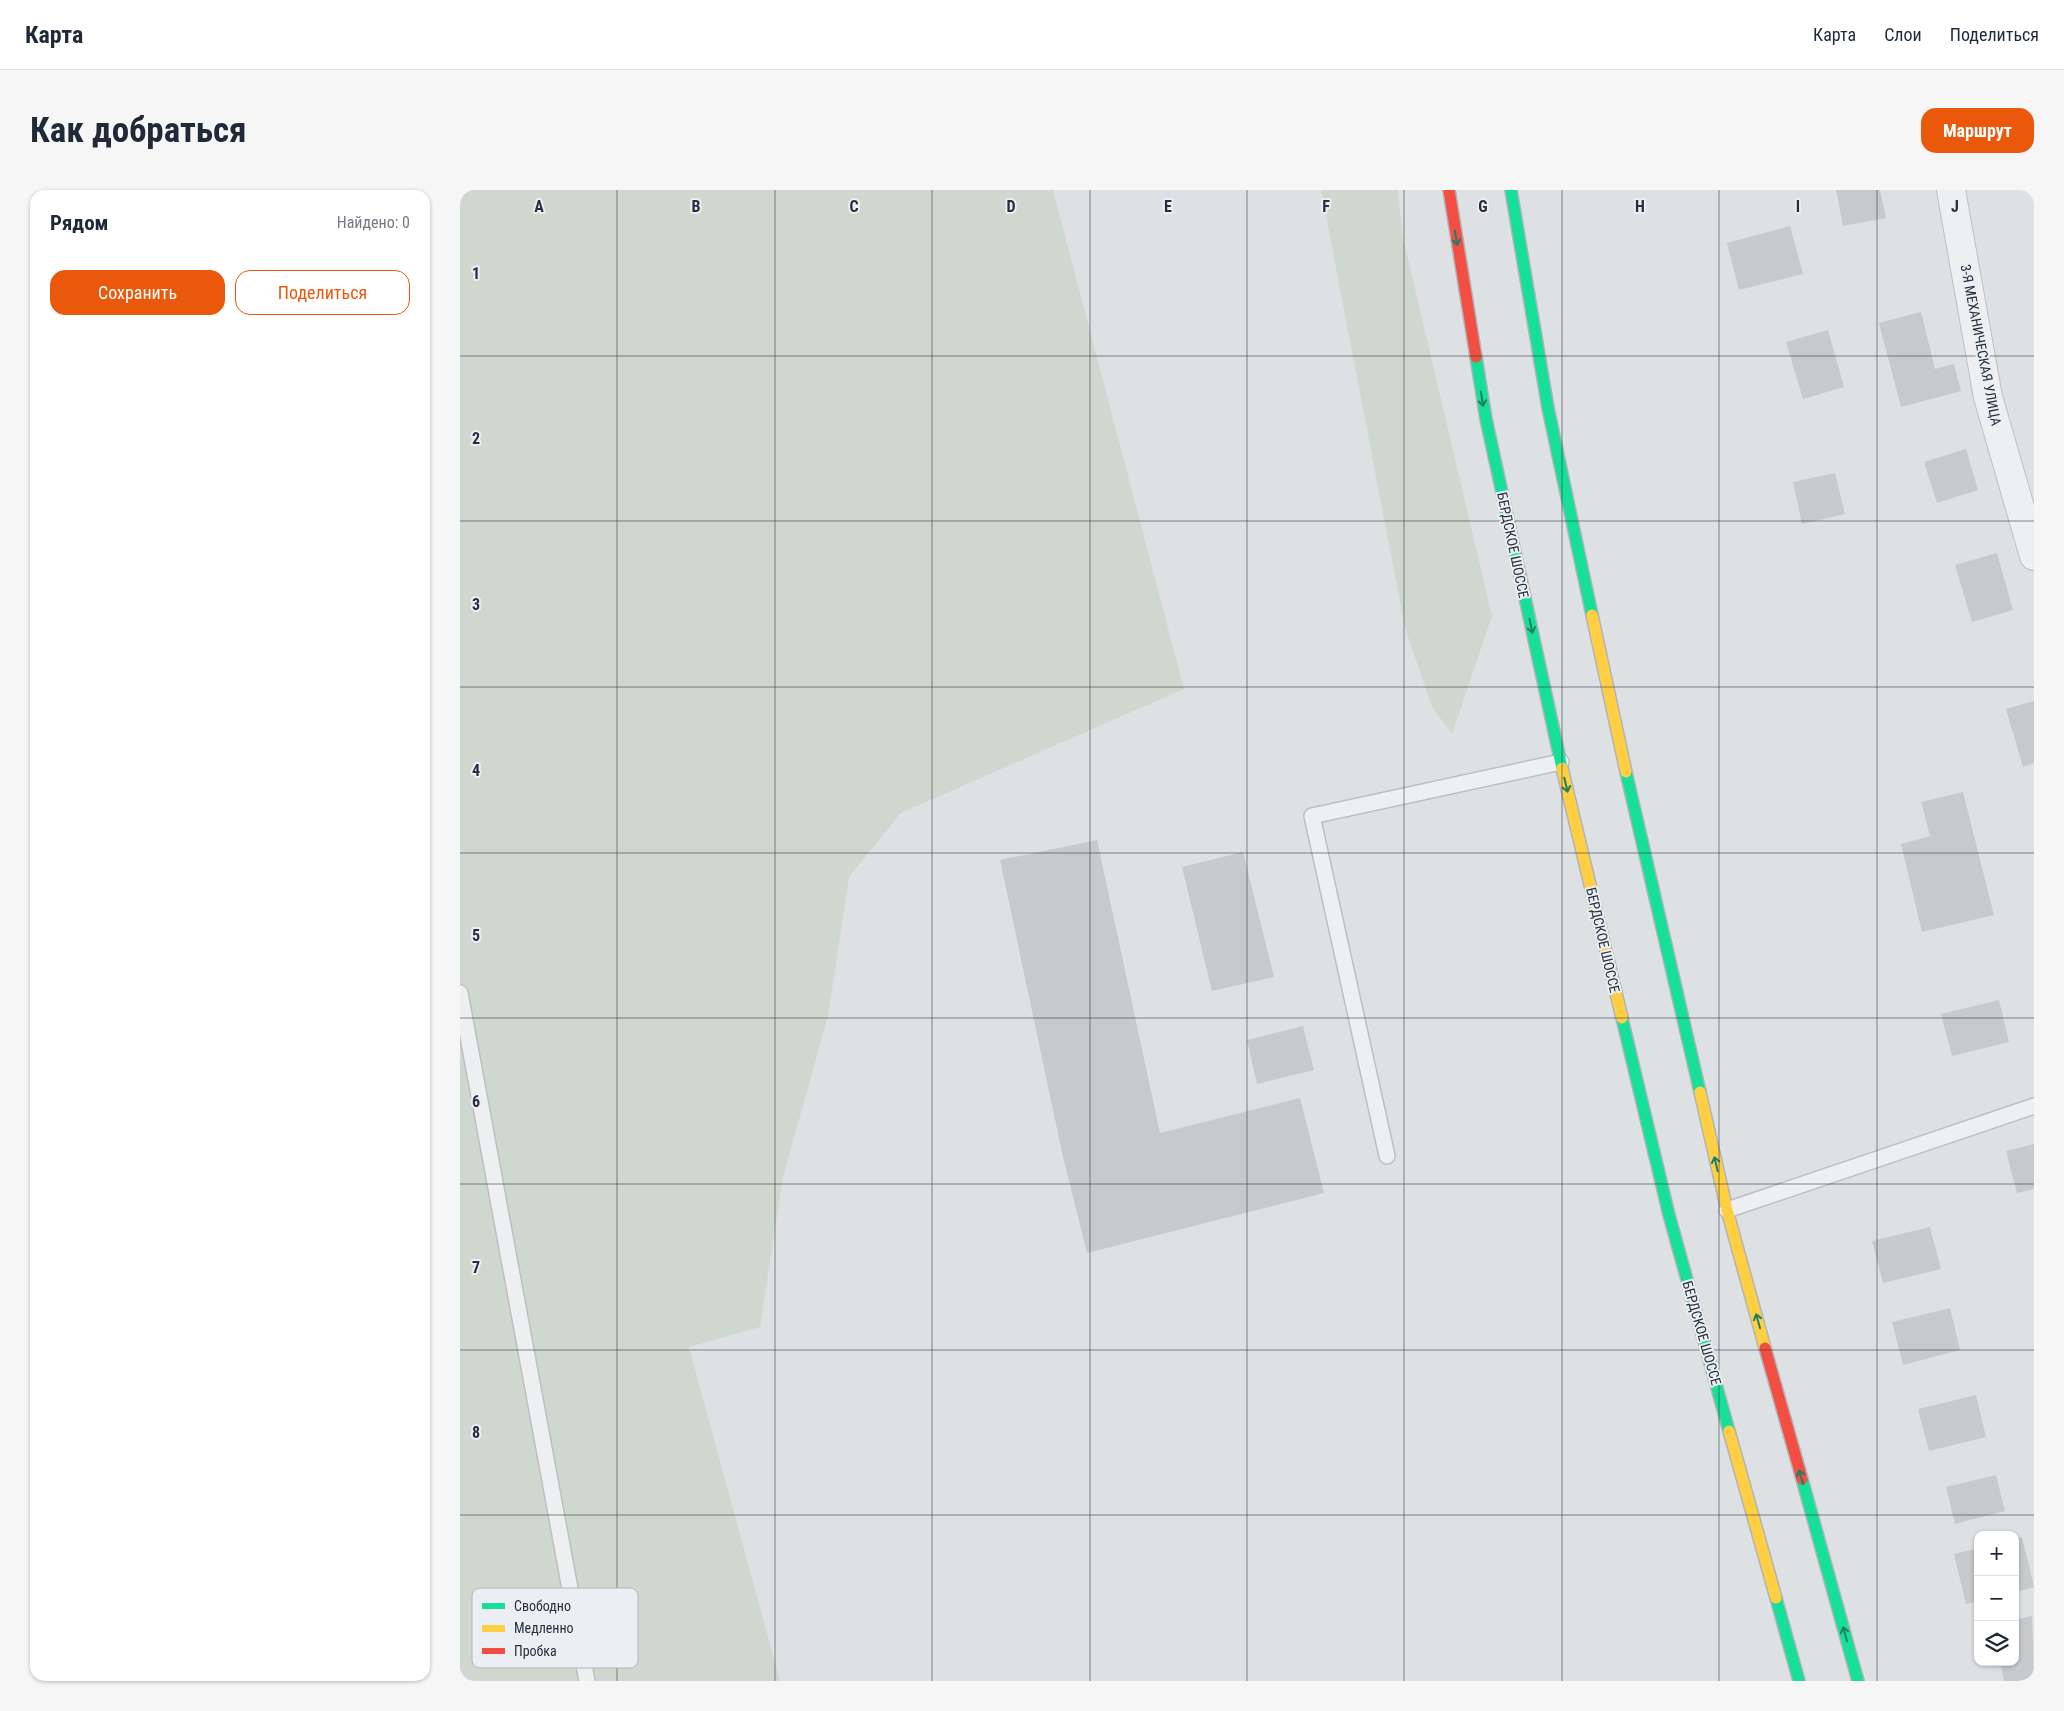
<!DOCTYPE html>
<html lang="ru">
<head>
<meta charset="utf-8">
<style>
  :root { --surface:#fff; --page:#f6f6f7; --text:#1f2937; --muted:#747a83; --line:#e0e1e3; --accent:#ea580c }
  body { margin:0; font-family:"Roboto Condensed",sans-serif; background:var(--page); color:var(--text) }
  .controls { position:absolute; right:15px; bottom:15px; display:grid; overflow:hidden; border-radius:10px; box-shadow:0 1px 4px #0004 }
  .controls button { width:45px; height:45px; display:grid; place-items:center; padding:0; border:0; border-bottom:1px solid var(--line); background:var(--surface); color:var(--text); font:25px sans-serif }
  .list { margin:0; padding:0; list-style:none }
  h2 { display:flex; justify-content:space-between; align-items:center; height:65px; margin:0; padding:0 20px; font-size:21px }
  h2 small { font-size:16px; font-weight:400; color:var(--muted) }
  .actions { display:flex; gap:10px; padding:15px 20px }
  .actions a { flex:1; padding:11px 0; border:1px solid var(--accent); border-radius:15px; text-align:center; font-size:18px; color:var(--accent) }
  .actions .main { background:var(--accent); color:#fff }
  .icon { flex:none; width:28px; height:28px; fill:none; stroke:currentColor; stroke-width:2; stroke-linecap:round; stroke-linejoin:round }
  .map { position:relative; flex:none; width:1574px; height:1491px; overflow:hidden; border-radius:15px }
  header { display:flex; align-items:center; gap:30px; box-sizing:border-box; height:70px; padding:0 25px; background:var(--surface); border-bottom:1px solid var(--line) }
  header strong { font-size:24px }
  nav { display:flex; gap:28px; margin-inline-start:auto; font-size:18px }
  .intro { display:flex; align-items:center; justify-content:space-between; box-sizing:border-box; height:120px; padding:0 30px }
  h1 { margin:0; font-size:35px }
  .button { padding:12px 22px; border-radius:15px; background:var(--accent); color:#fff; font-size:18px; font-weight:700 }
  main { display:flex; gap:30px; padding:0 30px }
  aside { flex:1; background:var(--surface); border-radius:15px; box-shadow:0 1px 4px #0004 }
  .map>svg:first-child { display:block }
  .green { fill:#cfd8cf }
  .building { fill:#c7c9cc }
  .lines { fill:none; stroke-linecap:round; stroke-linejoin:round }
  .lane-casing { stroke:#bdbfc2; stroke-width:18 }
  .street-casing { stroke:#bdbfc2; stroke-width:30 }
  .fast-casing { stroke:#b1b4b9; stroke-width:14 }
  .slow-casing { stroke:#b1b4b9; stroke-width:14 }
  .jam-casing { stroke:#b1b4b9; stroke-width:14 }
  .lane { stroke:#eeeff1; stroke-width:15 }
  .street { stroke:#eeeff1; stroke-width:28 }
  .fast { stroke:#16e098; stroke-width:11 }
  .slow { stroke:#ffcf43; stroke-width:11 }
  .jam { stroke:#f24e42; stroke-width:11 }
  .oneway { stroke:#1f7f66 }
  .grid { fill:none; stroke:#262f3d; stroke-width:1; stroke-opacity:0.55 }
  .labels { text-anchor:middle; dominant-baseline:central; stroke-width:4; stroke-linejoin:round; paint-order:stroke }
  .street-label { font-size:14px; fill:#262f3d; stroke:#ebeff4 }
  .key { fill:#ebeff4; stroke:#b0b5bd; stroke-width:1 }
  .key-label { font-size:14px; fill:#262f3d }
  .grid-label { font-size:16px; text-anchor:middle; font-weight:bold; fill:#262f3d; stroke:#ebeff4; stroke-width:4; stroke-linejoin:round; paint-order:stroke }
</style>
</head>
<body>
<header>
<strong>Карта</strong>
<nav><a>Карта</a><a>Слои</a><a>Поделиться</a></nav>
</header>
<div class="intro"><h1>Как добраться</h1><a class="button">Маршрут</a></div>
<main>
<aside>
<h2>Рядом<small>Найдено: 0</small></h2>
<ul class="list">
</ul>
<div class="actions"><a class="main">Сохранить</a><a>Поделиться</a></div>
</aside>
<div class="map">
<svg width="1574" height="1491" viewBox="0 0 1574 1491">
  <rect width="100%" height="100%" fill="#dee1e4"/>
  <!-- green -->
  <path class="green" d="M0,0H593L724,499L441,623L389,687L368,826L323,987L300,1137L229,1157L320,1491H0Z
    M861,0H938L942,43L1032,426L992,544L972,517L945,438Z"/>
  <!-- building -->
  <path class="building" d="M1376,0H1420L1426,28L1383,36Z
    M1330,36L1343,84L1279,100L1267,53Z
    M1461,122L1475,179L1494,174L1501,201L1441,217L1419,133Z
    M1368,140L1384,197L1343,209L1326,152Z
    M1506,259L1518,300L1477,313L1464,272Z
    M1375,283L1385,324L1342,334L1333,292Z
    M1537,363L1553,420L1512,432L1495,375Z
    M1574,511V573L1563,577L1546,519Z
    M1503,602L1534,725L1462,742L1441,654L1470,646L1461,612Z
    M637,650L700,943L840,908L864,1003L627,1063L603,967L540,670Z
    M783,662L814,787L752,801L722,677Z
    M1539,810L1549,852L1492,866L1481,824Z
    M843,836L854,880L797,894L787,850Z
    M1574,954V999L1557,1003L1546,961Z
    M1470,1037L1481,1079L1423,1093L1412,1051Z
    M1490,1118L1500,1160L1443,1175L1432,1132Z
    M1516,1205L1526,1247L1469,1261L1458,1219Z
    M1536,1285L1545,1321L1495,1334L1486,1297Z
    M1562,1347L1574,1397L1555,1402V1349Z
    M1518,1358V1411L1506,1414L1494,1364Z
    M1572,1426L1574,1487L1558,1491H1544L1540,1472H1555V1430Z"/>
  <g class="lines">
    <defs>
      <path id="lane" d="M0,803L127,1491
        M927,966L852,626L1101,572
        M1267,1020L1574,916"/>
      <path id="street" d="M1491,0L1528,207L1574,366"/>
      <path id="fast" d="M1051,0L1088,218L1132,425
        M1016,167L1026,229L1102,578
        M1166,582L1240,902
        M1162,828L1209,1025L1269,1241
        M1342,1289L1398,1491
        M1316,1408L1339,1491"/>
      <path id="slow" d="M1132,425L1166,582
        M1102,578L1162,828
        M1240,902L1267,1020L1305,1158
        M1269,1241L1316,1408"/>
      <path id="jam" d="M989,0L1016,167
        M1305,1158L1342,1289"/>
    </defs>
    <!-- lane casing -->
    <use href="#lane" class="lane-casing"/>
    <!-- street casing -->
    <use href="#street" class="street-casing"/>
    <!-- fast casing -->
    <use href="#fast" class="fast-casing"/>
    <!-- slow casing -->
    <use href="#slow" class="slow-casing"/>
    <!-- jam casing -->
    <use href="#jam" class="jam-casing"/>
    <!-- lane -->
    <use href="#lane" class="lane"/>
    <!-- street -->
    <use href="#street" class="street"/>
    <!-- fast -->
    <use href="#fast" class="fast"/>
    <!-- slow -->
    <use href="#slow" class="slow"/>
    <!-- jam -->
    <use href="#jam" class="jam"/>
  </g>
  <!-- one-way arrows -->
  <defs><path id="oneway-shaft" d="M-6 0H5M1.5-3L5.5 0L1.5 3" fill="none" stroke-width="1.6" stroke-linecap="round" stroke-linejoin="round" transform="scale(1.25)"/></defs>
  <g class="oneway">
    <use href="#oneway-shaft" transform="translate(996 48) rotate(81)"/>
    <use href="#oneway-shaft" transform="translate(1022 209) rotate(81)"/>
    <use href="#oneway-shaft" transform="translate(1071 436) rotate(78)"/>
    <use href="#oneway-shaft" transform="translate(1106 595) rotate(77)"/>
    <use href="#oneway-shaft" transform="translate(1256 974) rotate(-103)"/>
    <use href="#oneway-shaft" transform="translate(1298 1131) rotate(-106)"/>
    <use href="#oneway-shaft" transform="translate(1341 1287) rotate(-106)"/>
    <use href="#oneway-shaft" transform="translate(1385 1444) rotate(-106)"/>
  </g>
  <!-- grid -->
  <path class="grid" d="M157,0V1491M315,0V1491M472,0V1491M630,0V1491M787,0V1491M944,0V1491M1102,0V1491M1259,0V1491M1417,0V1491M0,166H1574M0,331H1574M0,497H1574M0,663H1574M0,828H1574M0,994H1574M0,1160H1574M0,1325H1574"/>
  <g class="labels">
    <!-- street labels -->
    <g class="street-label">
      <text transform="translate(1521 155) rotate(79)">3-Я МЕХАНИЧЕСКАЯ УЛИЦА</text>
      <text transform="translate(1053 355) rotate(78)">БЕРДСКОЕ ШОССЕ</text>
      <text transform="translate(1143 750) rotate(77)">БЕРДСКОЕ ШОССЕ</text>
      <text transform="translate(1242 1143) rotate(74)">БЕРДСКОЕ ШОССЕ</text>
    </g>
  </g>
  <!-- legend -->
  <rect x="12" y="1398" width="166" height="80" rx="8" class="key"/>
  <rect x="22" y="1413" width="23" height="6" fill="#16e098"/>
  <rect x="22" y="1435" width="23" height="7" fill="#ffcf43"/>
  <rect x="22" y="1458" width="23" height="6" fill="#f24e42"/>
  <g class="key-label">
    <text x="54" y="1421">Свободно</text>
    <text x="54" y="1443">Медленно</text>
    <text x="54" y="1466">Пробка</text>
  </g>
  <g class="grid-label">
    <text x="79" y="22">A</text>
    <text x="236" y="22">B</text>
    <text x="394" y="22">C</text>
    <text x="551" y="22">D</text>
    <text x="708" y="22">E</text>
    <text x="866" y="22">F</text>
    <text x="1023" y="22">G</text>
    <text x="1180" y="22">H</text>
    <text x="1338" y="22">I</text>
    <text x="1495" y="22">J</text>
    <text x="16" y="89">1</text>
    <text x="16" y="254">2</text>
    <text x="16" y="420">3</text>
    <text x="16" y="586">4</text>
    <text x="16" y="751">5</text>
    <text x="16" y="917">6</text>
    <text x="16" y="1083">7</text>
    <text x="16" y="1248">8</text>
  </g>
</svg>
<div class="controls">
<button>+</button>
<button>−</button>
<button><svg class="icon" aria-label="layers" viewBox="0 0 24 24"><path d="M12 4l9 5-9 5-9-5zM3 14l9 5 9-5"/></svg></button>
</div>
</div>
</main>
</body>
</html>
